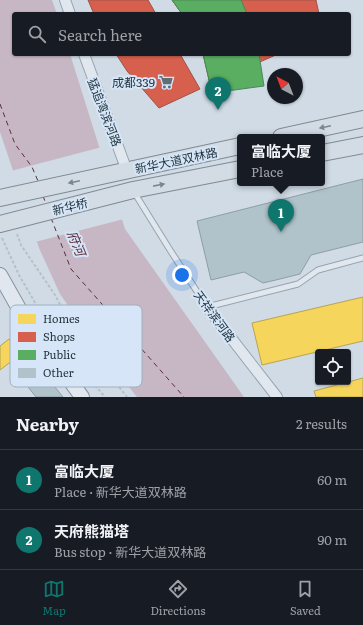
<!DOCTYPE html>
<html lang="en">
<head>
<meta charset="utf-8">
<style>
  :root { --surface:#171b24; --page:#20242c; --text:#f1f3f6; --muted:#9ea1a6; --line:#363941; --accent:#0f766e }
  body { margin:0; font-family:Literata,"Noto Sans SC",serif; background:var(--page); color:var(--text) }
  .controls { position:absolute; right:12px; bottom:12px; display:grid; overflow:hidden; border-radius:4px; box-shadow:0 1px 3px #0004 }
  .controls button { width:36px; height:36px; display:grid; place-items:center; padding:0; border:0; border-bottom:1px solid var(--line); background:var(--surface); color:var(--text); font:20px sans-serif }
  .compass { position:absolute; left:267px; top:68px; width:36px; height:36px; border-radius:50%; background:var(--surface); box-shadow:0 1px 3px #0004; rotate:318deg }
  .you { position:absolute; left:182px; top:275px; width:14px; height:14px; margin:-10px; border:3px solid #fff; border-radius:50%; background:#1a73e8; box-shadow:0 0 0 6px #1a73e833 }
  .badge { display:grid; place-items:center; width:26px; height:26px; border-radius:50%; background:var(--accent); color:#fff; font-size:13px; font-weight:700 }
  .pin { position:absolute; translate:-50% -33px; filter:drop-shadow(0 1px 2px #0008) }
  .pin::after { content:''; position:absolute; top:21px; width:14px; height:12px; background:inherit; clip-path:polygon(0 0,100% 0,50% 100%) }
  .popup { position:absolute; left:237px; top:134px; width:88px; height:52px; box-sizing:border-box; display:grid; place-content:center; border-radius:4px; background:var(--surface); filter:drop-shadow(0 1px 3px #0005); font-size:13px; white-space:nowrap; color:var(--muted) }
  .popup b { font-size:15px; color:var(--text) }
  .popup::after { content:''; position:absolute; left:50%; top:100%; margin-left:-8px; border:8px solid transparent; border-top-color:var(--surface) }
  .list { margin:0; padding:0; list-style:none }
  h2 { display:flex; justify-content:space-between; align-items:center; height:52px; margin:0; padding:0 16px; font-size:17px }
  h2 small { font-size:13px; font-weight:400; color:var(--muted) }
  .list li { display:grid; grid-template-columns:26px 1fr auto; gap:12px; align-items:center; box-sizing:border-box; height:60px; padding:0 16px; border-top:1px solid var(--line) }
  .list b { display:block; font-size:15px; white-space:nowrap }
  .list p { margin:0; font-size:13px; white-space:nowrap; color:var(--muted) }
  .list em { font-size:13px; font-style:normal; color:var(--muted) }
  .icon { flex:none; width:22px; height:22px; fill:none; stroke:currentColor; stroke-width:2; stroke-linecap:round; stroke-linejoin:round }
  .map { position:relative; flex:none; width:363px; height:397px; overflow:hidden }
  .search { position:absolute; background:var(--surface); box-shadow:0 1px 3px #0004; left:12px; right:12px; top:12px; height:44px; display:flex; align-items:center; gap:10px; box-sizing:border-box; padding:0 14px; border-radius:4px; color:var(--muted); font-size:15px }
  .sheet { height:172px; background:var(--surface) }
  nav { display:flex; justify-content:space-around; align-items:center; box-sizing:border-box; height:56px; border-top:1px solid var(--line); background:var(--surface); font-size:11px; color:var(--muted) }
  nav a { display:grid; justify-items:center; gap:2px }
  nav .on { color:var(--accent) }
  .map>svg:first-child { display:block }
  .water { fill:#c7b7c4 }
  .pier { fill:#d0dbe6 }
  .homes { fill:#f6d55c; stroke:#b6a452 }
  .shops { fill:#d6604d; stroke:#9f5248 }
  .public { fill:#5aae61; stroke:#488956 }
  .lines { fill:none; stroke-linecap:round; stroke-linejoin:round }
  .ferry { stroke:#5b2e39; stroke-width:1; stroke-dasharray:5 4; stroke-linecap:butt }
  .building { fill:#b0c2ca; stroke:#8e9ea7 }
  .lane-casing { stroke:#98a3ac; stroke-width:7 }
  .street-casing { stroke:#98a3ac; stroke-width:12 }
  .secondary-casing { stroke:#88939b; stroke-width:16 }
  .primary-casing { stroke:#7f8a91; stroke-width:18 }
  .path { stroke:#b8c0c7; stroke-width:2; stroke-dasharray:3 2; stroke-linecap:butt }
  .lane { stroke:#e1e7ee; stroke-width:5 }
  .street { stroke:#e1e7ee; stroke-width:10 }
  .secondary { stroke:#e1e7ee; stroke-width:14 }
  .primary { stroke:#d3dce5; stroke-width:16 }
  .oneway { fill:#798890 }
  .labels { text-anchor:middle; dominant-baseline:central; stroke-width:4; stroke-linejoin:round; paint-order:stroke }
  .poi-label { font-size:12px; fill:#1f333b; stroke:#d6e5f7; text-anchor:end }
  .street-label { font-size:12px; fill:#1f333b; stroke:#d6e5f7 }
  .water-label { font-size:13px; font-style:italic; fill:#5b2e39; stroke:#d6e5f7 }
  .key { fill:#d6e5f7; stroke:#9fb0bf; stroke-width:1 }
  .key-label { font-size:11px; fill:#1f333b }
</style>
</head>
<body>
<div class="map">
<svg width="363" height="397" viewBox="0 0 363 397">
  <rect width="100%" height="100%" fill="#d0dbe6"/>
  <!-- water -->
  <path class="water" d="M0,0H52L57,14H14V54H70L125,229L244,397H137L95,344L60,294L39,248L0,132Z"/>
  <!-- pier -->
  <path class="pier" d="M102,147L124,219L35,242L11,171Z"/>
  <!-- homes -->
  <path class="homes" d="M363,297V341L262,365L252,323Z
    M9,339L21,354L0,370V346Z
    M363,378V397H316L314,391Z"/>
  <!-- shops -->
  <path class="shops" d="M88,0H148L156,14H94Z
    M172,0H316L319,14H182Z
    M116,54H180L200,89L159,108L127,71Z
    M203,54H278L210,84Z"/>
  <!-- public -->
  <path class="public" d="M172,0H241L247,14H182Z
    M259,54L264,86L212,93L203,54Z"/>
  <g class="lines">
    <!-- ferry -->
    <path class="ferry" d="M0,104L15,144L32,167L38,181
      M43,196L46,204
      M51,218L71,269L184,397"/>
  </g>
  <!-- building -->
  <path class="building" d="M363,179V242L311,255L300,274L280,279L263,283L244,272L211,280L197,221Z
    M37,365L63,397H36L21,378Z"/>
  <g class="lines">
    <defs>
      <path id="lane" d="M134,192L170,250L207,307L298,284L318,270L363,258"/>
      <path id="street" d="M65,0L70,14
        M84,54L127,171
        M207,307L277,397"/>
      <path id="secondary" d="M0,275L22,314L82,397"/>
      <path id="primary" d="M281,137L363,119
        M322,153L363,145
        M0,198L240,146
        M0,224L133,190L240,169"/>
    </defs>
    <!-- lane casing -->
    <use href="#lane" class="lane-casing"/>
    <!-- street casing -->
    <use href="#street" class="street-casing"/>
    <!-- secondary casing -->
    <use href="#secondary" class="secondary-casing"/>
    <!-- primary casing -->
    <use href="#primary" class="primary-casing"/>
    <!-- path -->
    <path class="path" d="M17,234L21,245L55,295L74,331L127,397
      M2,238L19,275L51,330
      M72,359L105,397"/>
    <!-- lane -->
    <use href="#lane" class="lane"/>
    <!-- street -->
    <use href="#street" class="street"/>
    <!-- secondary -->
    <use href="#secondary" class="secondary"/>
    <!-- primary -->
    <use href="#primary" class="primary"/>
  </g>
  <!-- one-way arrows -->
  <defs><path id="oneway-solid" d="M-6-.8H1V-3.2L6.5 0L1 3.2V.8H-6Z"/></defs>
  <g class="oneway">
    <use href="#oneway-solid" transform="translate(325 127) rotate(168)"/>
    <use href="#oneway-solid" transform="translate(74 182) rotate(168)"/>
    <use href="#oneway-solid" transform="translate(159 185) rotate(-11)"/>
  </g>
  <!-- icons -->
  <defs>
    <symbol id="supermarket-bare" viewBox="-9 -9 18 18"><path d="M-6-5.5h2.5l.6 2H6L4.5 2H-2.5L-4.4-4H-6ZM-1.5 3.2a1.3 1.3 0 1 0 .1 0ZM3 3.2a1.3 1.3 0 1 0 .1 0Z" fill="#5d6e77" stroke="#d6e5f7" stroke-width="2.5" paint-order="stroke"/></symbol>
  </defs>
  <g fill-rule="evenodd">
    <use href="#supermarket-bare" x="156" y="72" width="20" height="20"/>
  </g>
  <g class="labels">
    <!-- poi labels -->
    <g class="poi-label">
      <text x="155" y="82">成都339</text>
    </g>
    <!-- street labels -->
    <g class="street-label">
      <text transform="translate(105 112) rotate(69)">猛追湾滨河路</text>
      <text transform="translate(176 160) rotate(-12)">新华大道双林路</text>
      <text transform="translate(70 206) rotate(-14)">新华桥</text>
      <text transform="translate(215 316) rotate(54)">天祥滨河路</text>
    </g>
    <!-- water labels -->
    <g class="water-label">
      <text transform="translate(77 243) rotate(68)">府河</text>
    </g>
  </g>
  <!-- legend -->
  <rect x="10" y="305" width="132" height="82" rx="6" class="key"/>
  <rect x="18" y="314" width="18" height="10" fill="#f6d55c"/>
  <rect x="18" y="332" width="18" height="10" fill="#d6604d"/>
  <rect x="18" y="350" width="18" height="10" fill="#5aae61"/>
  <rect x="18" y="368" width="18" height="10" fill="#b0c2ca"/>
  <g class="key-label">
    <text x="43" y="323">Homes</text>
    <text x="43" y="341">Shops</text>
    <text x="43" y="359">Public</text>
    <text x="43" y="377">Other</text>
  </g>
</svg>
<div class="controls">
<button><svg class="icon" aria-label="locate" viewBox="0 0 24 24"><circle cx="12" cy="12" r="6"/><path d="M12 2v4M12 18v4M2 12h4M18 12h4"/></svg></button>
</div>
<svg class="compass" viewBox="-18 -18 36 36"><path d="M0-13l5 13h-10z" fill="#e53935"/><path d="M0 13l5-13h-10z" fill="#9ea1a6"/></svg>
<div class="you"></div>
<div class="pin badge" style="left:281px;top:232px">1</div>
<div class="popup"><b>富临大厦</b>Place</div>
<div class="pin badge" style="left:218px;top:110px">2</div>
<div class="search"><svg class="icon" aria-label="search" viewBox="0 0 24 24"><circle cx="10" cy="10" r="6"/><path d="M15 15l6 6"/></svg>Search here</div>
</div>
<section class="sheet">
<h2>Nearby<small>2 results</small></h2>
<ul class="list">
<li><span class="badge">1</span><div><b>富临大厦</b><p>Place · 新华大道双林路</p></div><em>60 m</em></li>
<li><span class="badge">2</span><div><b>天府熊猫塔</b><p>Bus stop · 新华大道双林路</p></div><em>90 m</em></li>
</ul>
</section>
<nav>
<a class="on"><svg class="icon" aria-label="map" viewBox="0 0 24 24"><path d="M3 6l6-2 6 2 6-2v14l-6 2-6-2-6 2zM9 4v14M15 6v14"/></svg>Map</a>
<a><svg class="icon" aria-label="directions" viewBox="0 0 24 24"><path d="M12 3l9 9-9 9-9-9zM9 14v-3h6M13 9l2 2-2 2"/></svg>Directions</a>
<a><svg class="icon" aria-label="saved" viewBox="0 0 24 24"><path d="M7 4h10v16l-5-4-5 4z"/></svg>Saved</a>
</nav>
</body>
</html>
